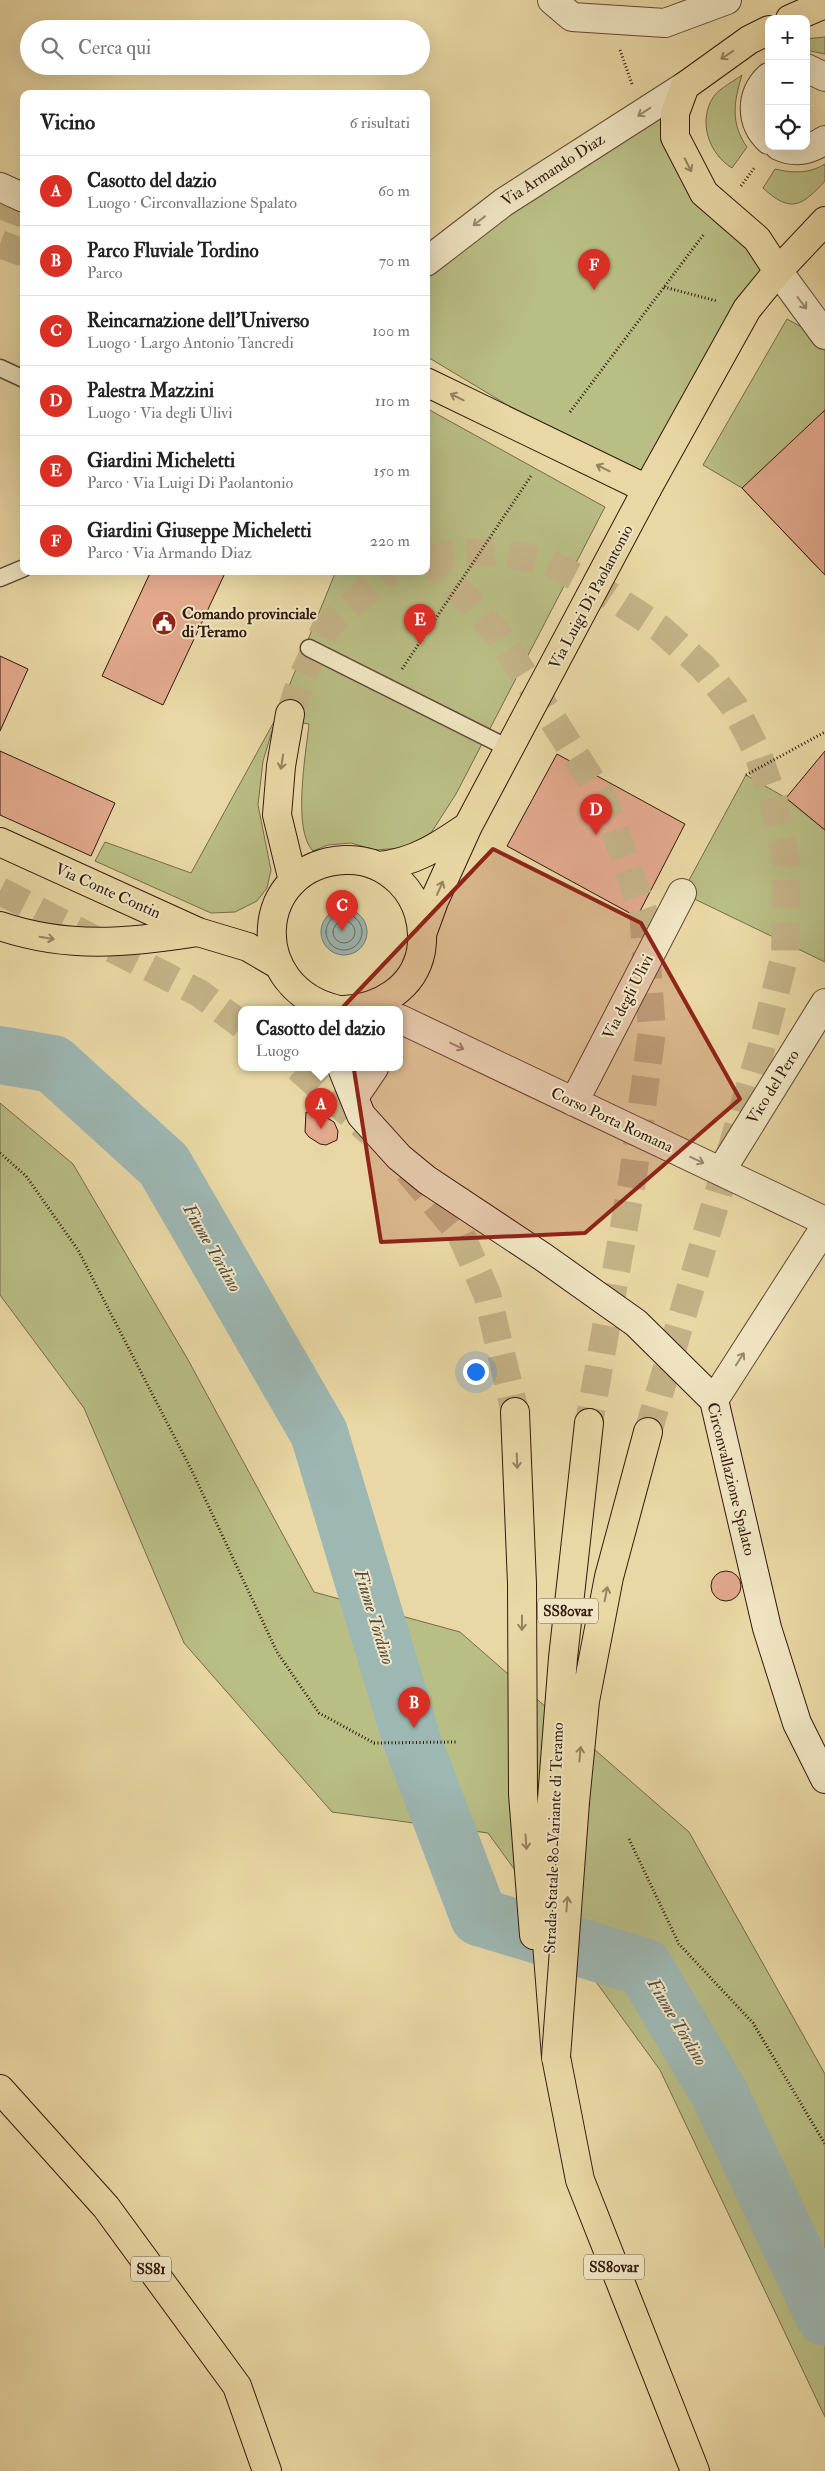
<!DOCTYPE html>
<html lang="it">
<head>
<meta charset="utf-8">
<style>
  :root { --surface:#fff; --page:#f2f2f2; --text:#222; --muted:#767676; --line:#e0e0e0; --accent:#d93025 }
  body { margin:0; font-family:"IM FELL Double Pica",serif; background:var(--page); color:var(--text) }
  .controls { position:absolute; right:15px; top:15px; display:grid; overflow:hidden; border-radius:10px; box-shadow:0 5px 20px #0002 }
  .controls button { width:45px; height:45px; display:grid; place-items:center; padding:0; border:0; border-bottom:1px solid var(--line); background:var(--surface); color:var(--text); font:25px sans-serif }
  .you { position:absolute; left:475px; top:1371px; width:18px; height:18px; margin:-12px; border:4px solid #fff; border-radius:50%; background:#1a73e8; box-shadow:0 0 0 8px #1a73e833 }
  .badge { display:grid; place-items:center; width:32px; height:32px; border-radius:50%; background:var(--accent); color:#fff; font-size:16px; font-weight:700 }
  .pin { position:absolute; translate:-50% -41px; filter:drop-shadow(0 1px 2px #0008) }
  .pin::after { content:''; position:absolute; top:26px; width:18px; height:15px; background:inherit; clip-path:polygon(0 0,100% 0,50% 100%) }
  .popup { position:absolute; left:238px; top:1006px; width:165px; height:65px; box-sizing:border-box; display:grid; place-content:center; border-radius:10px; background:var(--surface); filter:drop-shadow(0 1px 4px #0005); font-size:16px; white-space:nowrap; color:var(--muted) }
  .popup b { font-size:19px; color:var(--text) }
  .popup::after { content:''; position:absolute; left:50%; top:100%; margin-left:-10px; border:10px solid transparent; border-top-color:var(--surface) }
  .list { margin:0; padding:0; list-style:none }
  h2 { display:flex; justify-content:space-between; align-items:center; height:65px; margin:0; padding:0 20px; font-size:21px }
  h2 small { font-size:16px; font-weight:400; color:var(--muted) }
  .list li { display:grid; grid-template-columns:32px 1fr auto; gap:15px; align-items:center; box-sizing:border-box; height:70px; padding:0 20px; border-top:1px solid var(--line) }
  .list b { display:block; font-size:19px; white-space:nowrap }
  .list p { margin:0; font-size:16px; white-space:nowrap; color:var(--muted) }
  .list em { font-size:16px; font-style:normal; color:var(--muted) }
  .icon { flex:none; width:28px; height:28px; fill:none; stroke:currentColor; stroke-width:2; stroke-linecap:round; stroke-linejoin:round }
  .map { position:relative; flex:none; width:825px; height:2471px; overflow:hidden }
  .search { position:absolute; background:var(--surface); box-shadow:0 5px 20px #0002; left:20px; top:20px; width:410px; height:55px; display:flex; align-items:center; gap:12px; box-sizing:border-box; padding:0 18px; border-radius:28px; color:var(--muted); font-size:19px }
  .panel { position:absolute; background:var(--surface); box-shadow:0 5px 20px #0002; left:20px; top:90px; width:410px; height:485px; border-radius:10px }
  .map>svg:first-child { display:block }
  .green { fill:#b9be85; stroke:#766b4a }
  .water { fill:#9db7b3; stroke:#727771 }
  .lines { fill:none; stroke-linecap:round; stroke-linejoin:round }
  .shore { stroke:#686860; stroke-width:1 }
  .river { stroke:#9db7b3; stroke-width:58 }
  .building { fill:#e2a98d; stroke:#32180e }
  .highway-tunnel { stroke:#c4b287; stroke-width:28; stroke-dasharray:28 14; stroke-linecap:butt }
  .lane-casing { stroke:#604834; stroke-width:19 }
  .street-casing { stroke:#604834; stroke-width:30 }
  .secondary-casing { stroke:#32180e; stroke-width:30 }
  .primary-casing { stroke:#32180e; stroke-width:30 }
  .highway-casing { stroke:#32180e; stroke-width:30 }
  .path { stroke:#32180e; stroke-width:3; stroke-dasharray:1 2.5; stroke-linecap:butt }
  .lane { stroke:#f1e6c4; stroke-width:16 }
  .street { stroke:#f1e6c4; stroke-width:28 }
  .secondary { stroke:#f1e6c4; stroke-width:28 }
  .primary { stroke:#e9d8a5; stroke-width:28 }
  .highway { stroke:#e9d8a5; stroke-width:28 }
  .highway-bridge-casing { stroke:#32180e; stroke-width:30; stroke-linecap:butt }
  .highway-bridge { stroke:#e9d8a5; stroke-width:28 }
  .oneway { stroke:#978261 }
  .oneway2 { stroke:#9b8972 }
  .marked { fill:#8f2418; fill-opacity:0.2; stroke:#8f2418; stroke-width:4; stroke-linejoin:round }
  .labels { text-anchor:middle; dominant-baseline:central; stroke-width:4; stroke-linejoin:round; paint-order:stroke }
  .shield { fill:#f1e6c4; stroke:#6b5645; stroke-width:1 }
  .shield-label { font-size:15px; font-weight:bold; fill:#32180e }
  .street-label { font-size:16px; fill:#32180e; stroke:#f1e6c4 }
  .poi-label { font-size:16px; font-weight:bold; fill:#32180e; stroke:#f1e6c4; text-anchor:start }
  .water-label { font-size:18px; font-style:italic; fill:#524840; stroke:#f1e6c4 }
</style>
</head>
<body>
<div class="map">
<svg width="825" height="2471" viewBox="0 0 825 2471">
  <rect width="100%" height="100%" fill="#e9d8a5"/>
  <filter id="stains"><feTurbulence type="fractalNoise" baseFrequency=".004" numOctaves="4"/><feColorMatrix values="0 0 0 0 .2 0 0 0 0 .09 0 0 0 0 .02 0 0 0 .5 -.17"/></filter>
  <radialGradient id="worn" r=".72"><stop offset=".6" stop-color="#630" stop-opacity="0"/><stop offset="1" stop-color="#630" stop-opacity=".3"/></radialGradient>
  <!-- green -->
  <path class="green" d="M825,37V54L806,50V39Z
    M742,75C734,101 730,123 747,147L732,168C709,154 697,121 714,96C720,88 734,81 742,75Z
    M685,86L675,137L778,271L647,489L426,356V264Z
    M825,164V181C802,206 791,214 763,188L775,169C792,173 809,174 825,164Z
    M787,319L825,340V572L819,569L742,488L703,465Z
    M426,408L605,507L456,794L431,833L403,848L375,850L351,843L328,845L313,851C292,830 306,753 309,724L276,718L263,761L258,805L271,870L267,888L257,901L235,912L211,913L95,861L105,842L191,873L276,718L336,571H426Z
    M746,775L786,798L825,830V962L682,893Z
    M0,1103L73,1164L187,1358L314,1592L460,1632L689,1832L825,2074V2417L660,2070L488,1833L332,1812L184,1643L84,1408L0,1295Z"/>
  <!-- water -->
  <path class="water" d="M321 932a23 23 0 1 1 46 0a23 23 0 1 1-46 0Z"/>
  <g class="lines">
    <!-- shore -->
    <path class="shore" d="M326 932a18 18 0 1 1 36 0a18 18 0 1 1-36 0Z
      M333 932a11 11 0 1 1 22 0a11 11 0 1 1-22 0Z"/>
    <!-- river -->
    <path class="river" d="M0,1055L53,1064L164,1165L319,1433L412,1741L479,1917L644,1967L718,2091L825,2317"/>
  </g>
  <!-- building -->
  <path class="building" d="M825,410V575L742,488Z
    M151,571H226L163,705L102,676Z
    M0,656L28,669L0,731Z
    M0,751L115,803L91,856L0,815Z
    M825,751V830L786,798Z
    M557,754L685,824L637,917L507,846Z
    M306,1112L322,1115L334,1122L338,1131L337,1140L326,1145L320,1144L309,1137L305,1132Z
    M711 1586a15 15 0 1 1 30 0a15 15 0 1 1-30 0Z"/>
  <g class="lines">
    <!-- highway-tunnel -->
    <path class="highway-tunnel" d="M0,205L24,214
      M0,244L24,253
      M426,555L498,634L604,800L643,911L652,1031L633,1176L589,1423
      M426,561L449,554L497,551L547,562L603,591L661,629L703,667L734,706L756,749L773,797L786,863L785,954L761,1049L648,1432
      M290,714L301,680L325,629L385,574L394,571
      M0,891L199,993L242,1025
      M298,1068L371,1133
      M408,1171L461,1235L487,1294L515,1412"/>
    <defs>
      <path id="lane" d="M0,368L24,379
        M0,578L24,568
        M309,648L510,749"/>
      <path id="street" d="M552,0L572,17L665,23L727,0
        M806,68L825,77
        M769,77C750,95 750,122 769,140
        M779,146C796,154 810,150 825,140
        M0,187L24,198
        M426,262L504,202L685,86
        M778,271L825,335
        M400,1019L825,1221
        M355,1096L374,1068
        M574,1102L682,893
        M721,1171L825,1003
        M714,1400L825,1227"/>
      <path id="secondary" d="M342,1068L361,1115L399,1157L427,1180L543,1257L636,1323L714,1400L767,1628L797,1723L825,1779"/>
      <path id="primary" d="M790,19L825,4
        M769,30L749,40L685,86L675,113V137L704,193L757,239L778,271
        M0,842L198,932L248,947L277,964
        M378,866C414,863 439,846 468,826
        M422,934L434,901L468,826L647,489L747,309L778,271L825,221
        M339,1010C244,989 253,864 345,860C366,859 385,867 400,882C418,900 425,926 421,951C414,988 379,1009 343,1010
        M0,2089L106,2207L237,2386L267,2471"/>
      <path id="highway" d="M426,382L647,489
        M290,714L281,766L277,815L293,881
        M0,926C67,949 129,943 198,932
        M515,1412L522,1584L523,1794L534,1935
        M589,1423L563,1658L552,1799L547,1943L556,2057L580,2180L695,2471
        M575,1802L585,1701L609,1577L648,1432"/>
    </defs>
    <!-- lane casing -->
    <use href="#lane" class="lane-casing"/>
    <!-- street casing -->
    <use href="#street" class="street-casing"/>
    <!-- secondary casing -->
    <use href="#secondary" class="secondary-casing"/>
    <!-- primary casing -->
    <use href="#primary" class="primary-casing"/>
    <!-- highway casing -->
    <use href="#highway" class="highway-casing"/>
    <!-- path -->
    <path class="path" d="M620,50L632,84
      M741,186L755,167
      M664,287L717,301
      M570,412L704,234
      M402,669L531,476
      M746,775L825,732
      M0,1153L26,1176L78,1250L192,1471L277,1652L319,1713L374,1743L457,1742
      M629,1839L679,1944L753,2023L825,2144"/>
    <!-- lane -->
    <use href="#lane" class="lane"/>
    <!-- street -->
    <use href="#street" class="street"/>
    <!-- secondary -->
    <use href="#secondary" class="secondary"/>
    <!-- primary -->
    <use href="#primary" class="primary"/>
    <!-- highway -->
    <use href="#highway" class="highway"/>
    <defs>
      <path id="highway-bridge" d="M556,2057L575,1802"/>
    </defs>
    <!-- highway-bridge casing -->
    <use href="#highway-bridge" class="highway-bridge-casing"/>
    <!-- highway-bridge -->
    <use href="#highway-bridge" class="highway-bridge"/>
  </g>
  <!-- one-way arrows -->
  <defs><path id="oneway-shaft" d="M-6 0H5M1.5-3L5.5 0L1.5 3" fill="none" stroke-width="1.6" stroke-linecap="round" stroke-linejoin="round" transform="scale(1.25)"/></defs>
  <g class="oneway">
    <use href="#oneway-shaft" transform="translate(727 55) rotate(146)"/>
    <use href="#oneway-shaft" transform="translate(688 165) rotate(63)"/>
    <use href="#oneway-shaft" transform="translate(457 397) rotate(-154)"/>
    <use href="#oneway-shaft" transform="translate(603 468) rotate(-154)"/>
    <use href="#oneway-shaft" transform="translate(282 762) rotate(99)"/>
    <use href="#oneway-shaft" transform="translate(440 888) rotate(-66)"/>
    <use href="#oneway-shaft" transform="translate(47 938) rotate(9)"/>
    <use href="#oneway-shaft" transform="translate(517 1461) rotate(88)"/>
    <use href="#oneway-shaft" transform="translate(606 1594) rotate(-79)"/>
    <use href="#oneway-shaft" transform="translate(522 1623) rotate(90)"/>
    <use href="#oneway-shaft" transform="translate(580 1754) rotate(-85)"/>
    <use href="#oneway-shaft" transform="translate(526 1842) rotate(86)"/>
    <use href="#oneway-shaft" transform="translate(567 1904) rotate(-85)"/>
  </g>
  <g class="oneway2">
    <use href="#oneway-shaft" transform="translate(644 112) rotate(147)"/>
    <use href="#oneway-shaft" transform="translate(479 221) rotate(142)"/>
    <use href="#oneway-shaft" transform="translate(802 303) rotate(53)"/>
    <use href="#oneway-shaft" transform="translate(457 1046) rotate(25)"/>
    <use href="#oneway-shaft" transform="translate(697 1160) rotate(25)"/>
    <use href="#oneway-shaft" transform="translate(740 1359) rotate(-57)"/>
  </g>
  <!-- marked area -->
  <path class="marked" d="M493,849L641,923L740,1099L585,1233L381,1242L344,1006Z"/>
  <!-- icons -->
  <defs>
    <symbol id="civic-disc" viewBox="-11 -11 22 22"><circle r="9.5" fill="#8f2418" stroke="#f1e6c4"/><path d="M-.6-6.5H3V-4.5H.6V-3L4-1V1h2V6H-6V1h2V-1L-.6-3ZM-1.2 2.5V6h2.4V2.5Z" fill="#fff"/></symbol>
  </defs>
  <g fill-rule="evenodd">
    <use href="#civic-disc" x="150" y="609" width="28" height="28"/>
  </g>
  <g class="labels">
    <!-- shield labels -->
    <g class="shield">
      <rect x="538" y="1598.5" width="60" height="25" rx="4"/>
      <rect x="584" y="2254.5" width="60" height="25" rx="4"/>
      <rect x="131" y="2256.5" width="40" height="25" rx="4"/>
    </g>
    <g class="shield-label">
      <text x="568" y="1611">SS80var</text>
      <text x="614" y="2267">SS80var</text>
      <text x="151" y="2269">SS81</text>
    </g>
    <!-- street labels -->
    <g class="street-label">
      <text transform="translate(553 170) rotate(-33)">Via Armando Diaz</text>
      <text transform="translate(591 597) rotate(-62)">Via Luigi Di Paolantonio</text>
      <text transform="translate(108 891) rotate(24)">Via Conte Contin</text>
      <text transform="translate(628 997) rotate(-63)">Via degli Ulivi</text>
      <text transform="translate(773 1087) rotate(-58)">Vico del Pero</text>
      <text transform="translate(612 1120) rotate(25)">Corso Porta Romana</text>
      <text transform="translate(731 1479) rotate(76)">Circonvallazione Spalato</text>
      <text transform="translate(554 1838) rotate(-88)">Strada Statale 80 Variante di Teramo</text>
    </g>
    <!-- poi labels -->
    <g class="poi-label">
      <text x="182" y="614">Comando provinciale<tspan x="182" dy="18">di Teramo</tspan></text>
    </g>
    <!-- water labels -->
    <g class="water-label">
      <text transform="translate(212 1248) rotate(60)">Fiume Tordino</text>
      <text transform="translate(374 1617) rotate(73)">Fiume Tordino</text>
      <text transform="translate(677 2022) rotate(59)">Fiume Tordino</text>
    </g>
  </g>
  <rect width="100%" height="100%" filter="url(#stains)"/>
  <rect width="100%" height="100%" fill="url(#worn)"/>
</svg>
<div class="controls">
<button>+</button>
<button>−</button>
<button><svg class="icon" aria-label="locate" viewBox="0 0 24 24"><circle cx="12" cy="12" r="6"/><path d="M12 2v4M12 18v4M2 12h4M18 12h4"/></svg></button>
</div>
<div class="you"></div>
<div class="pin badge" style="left:321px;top:1129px">A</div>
<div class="popup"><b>Casotto del dazio</b>Luogo</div>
<div class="pin badge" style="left:414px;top:1728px">B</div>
<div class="pin badge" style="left:342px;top:931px">C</div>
<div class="pin badge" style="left:596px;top:835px">D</div>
<div class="pin badge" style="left:420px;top:645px">E</div>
<div class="pin badge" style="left:594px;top:290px">F</div>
<div class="search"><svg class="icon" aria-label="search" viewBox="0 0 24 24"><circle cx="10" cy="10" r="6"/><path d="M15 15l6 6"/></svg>Cerca qui</div>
<section class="panel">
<h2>Vicino<small>6 risultati</small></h2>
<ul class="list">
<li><span class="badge">A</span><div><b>Casotto del dazio</b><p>Luogo · Circonvallazione Spalato</p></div><em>60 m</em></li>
<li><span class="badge">B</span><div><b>Parco Fluviale Tordino</b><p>Parco</p></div><em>70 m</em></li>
<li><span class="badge">C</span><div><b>Reincarnazione dell’Universo</b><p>Luogo · Largo Antonio Tancredi</p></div><em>100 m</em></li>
<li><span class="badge">D</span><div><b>Palestra Mazzini</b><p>Luogo · Via degli Ulivi</p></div><em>110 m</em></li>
<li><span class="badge">E</span><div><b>Giardini Micheletti</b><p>Parco · Via Luigi Di Paolantonio</p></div><em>150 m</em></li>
<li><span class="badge">F</span><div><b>Giardini Giuseppe Micheletti</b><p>Parco · Via Armando Diaz</p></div><em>220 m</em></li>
</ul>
</section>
</div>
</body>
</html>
